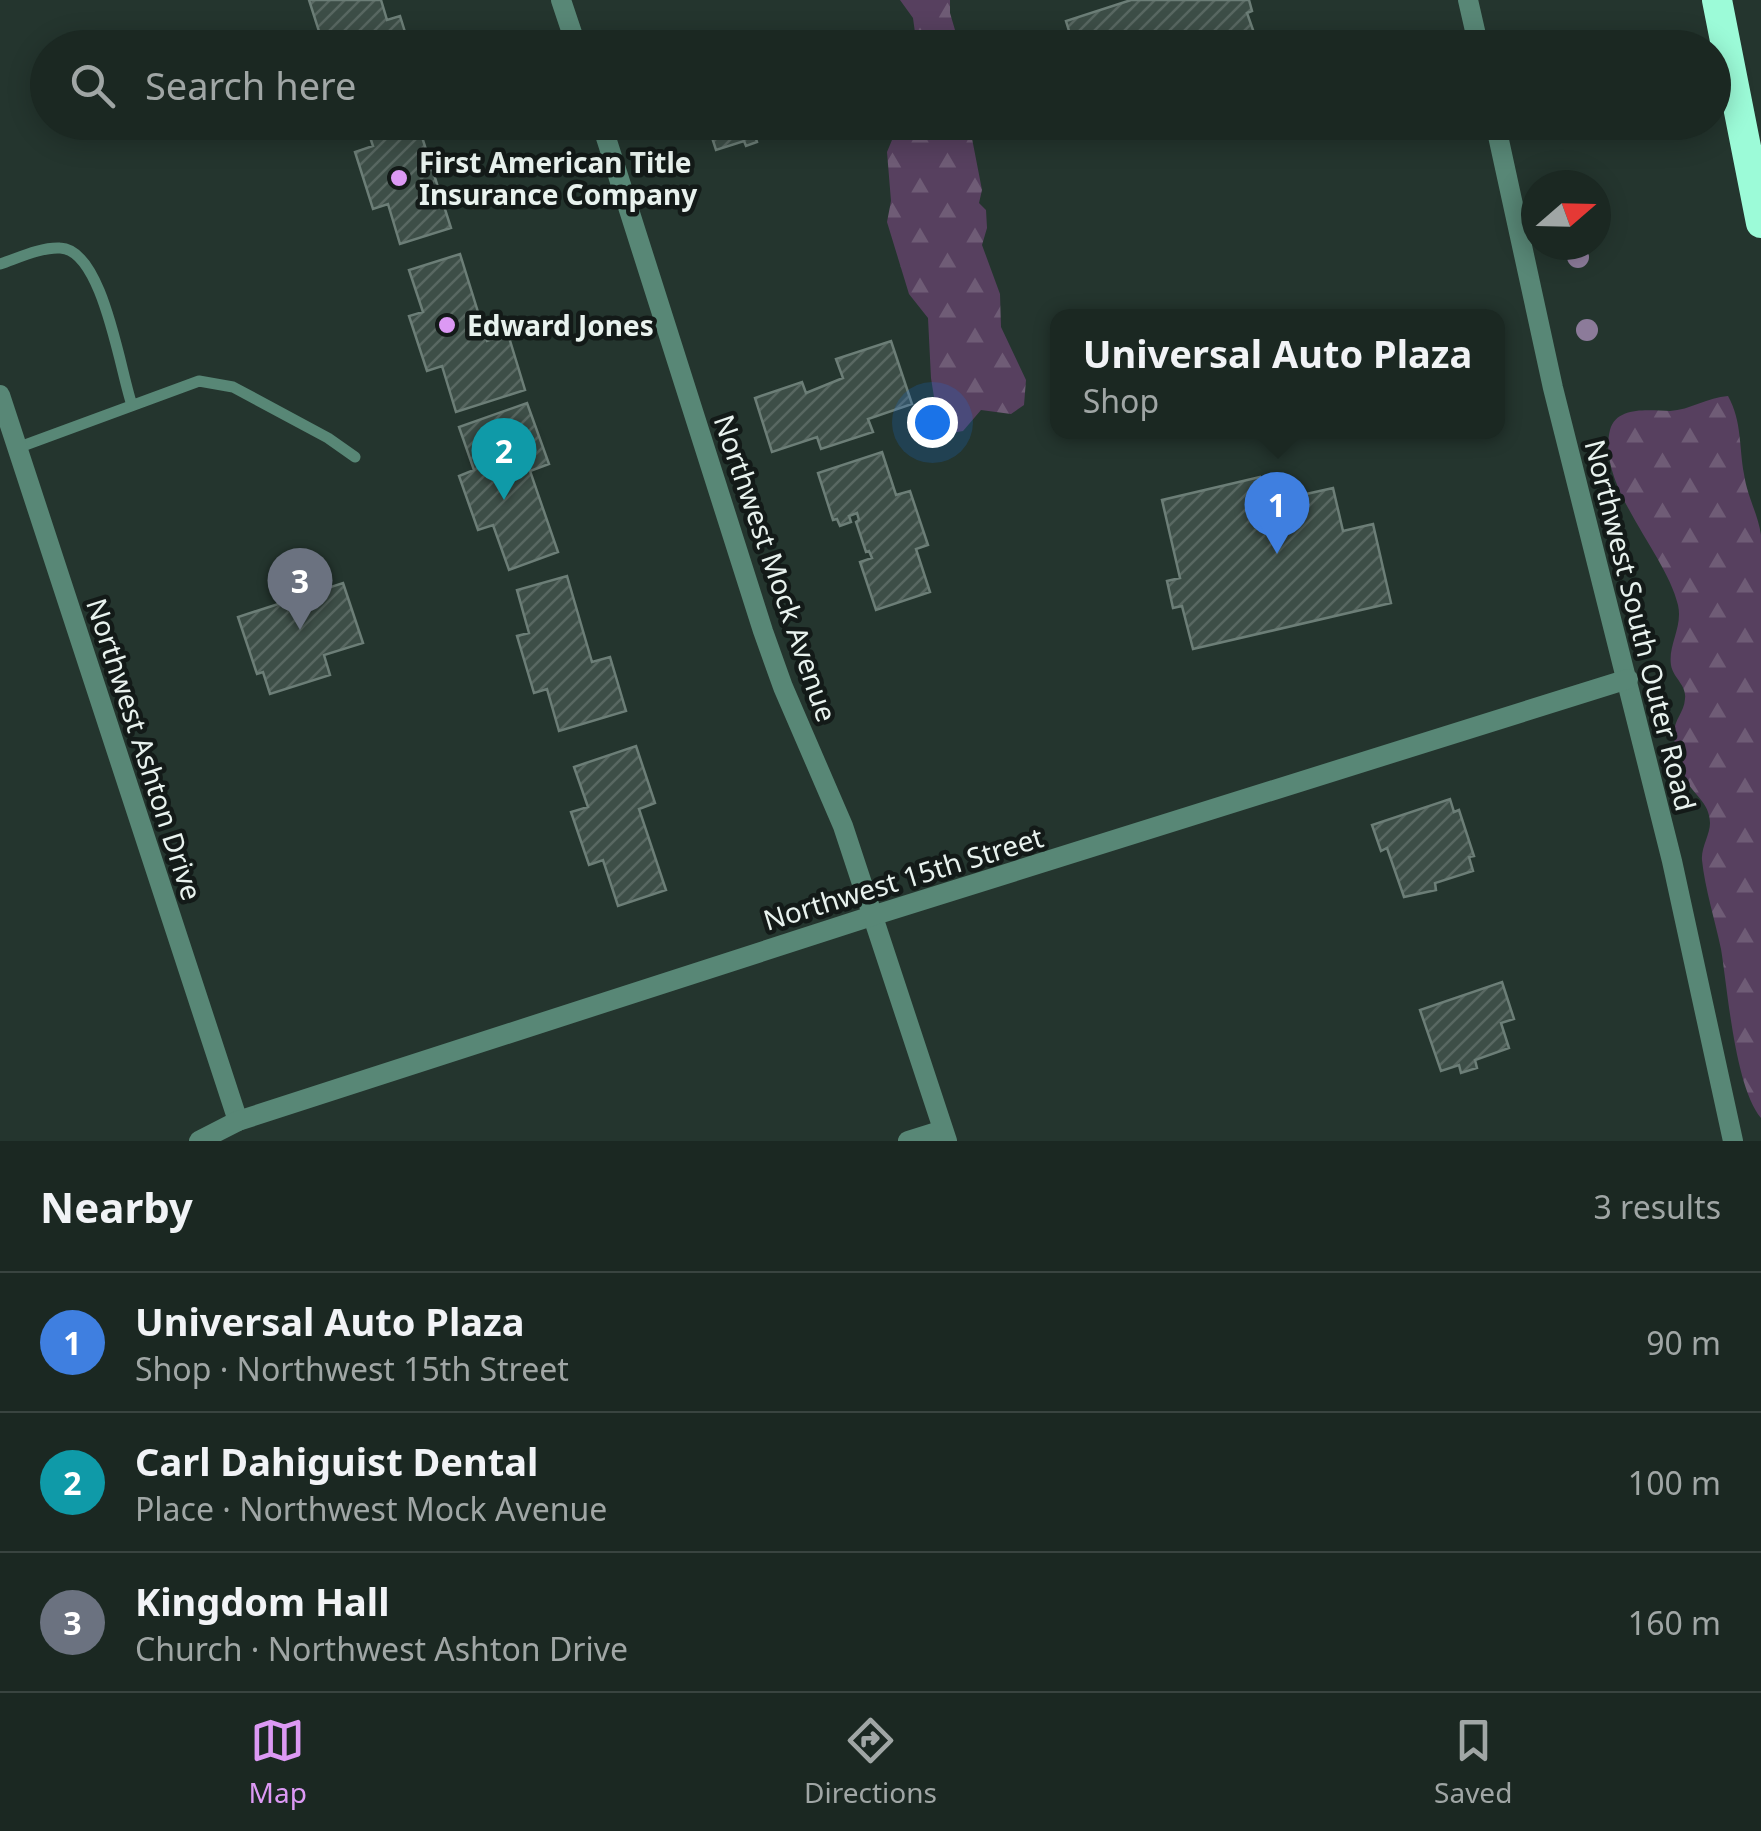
<!DOCTYPE html>
<html lang="en">
<head>
<meta charset="utf-8">
<style>
  :root { --surface:#1b2822; --page:#24302a; --text:#f1f3f6; --muted:#a0a6a5; --line:#394440; --accent:#dc99f4 }
  body { margin:0; font-family:"Noto Sans",sans-serif; background:var(--page); color:var(--text) }
  .compass { position:absolute; left:1521px; top:170px; width:90px; height:90px; border-radius:50%; background:var(--surface); box-shadow:0 5px 25px #0003; rotate:70deg }
  .you { position:absolute; left:932px; top:422px; width:35px; height:35px; margin:-25px; border:8px solid #fff; border-radius:50%; background:#1a73e8; box-shadow:0 0 0 15px #1a73e833 }
  .badge { display:grid; place-items:center; width:65px; height:65px; border-radius:50%; background:var(--accent); color:#fff; font-size:32px; font-weight:700 }
  .pin { position:absolute; translate:-50% -82px; filter:drop-shadow(0 2px 5px #0008) }
  .pin::after { content:''; position:absolute; top:52px; width:35px; height:30px; background:inherit; clip-path:polygon(0 0,100% 0,50% 100%) }
  .popup { position:absolute; left:1050px; top:309px; width:455px; height:130px; box-sizing:border-box; display:grid; place-content:center; border-radius:20px; background:var(--surface); filter:drop-shadow(0 2px 8px #0005); font-size:32px; white-space:nowrap; color:var(--muted) }
  .popup b { font-size:38px; color:var(--text) }
  .popup::after { content:''; position:absolute; left:50%; top:100%; margin-left:-20px; border:20px solid transparent; border-top-color:var(--surface) }
  .list { margin:0; padding:0; list-style:none }
  h2 { display:flex; justify-content:space-between; align-items:center; height:130px; margin:0; padding:0 40px; font-size:42px }
  h2 small { font-size:32px; font-weight:400; color:var(--muted) }
  .list li { display:grid; grid-template-columns:65px 1fr auto; gap:30px; align-items:center; box-sizing:border-box; height:140px; padding:0 40px; border-top:2px solid var(--line) }
  .list b { display:block; font-size:38px; white-space:nowrap }
  .list p { margin:0; font-size:32px; white-space:nowrap; color:var(--muted) }
  .list em { font-size:32px; font-style:normal; color:var(--muted) }
  .icon { flex:none; width:55px; height:55px; fill:none; stroke:currentColor; stroke-width:2; stroke-linecap:round; stroke-linejoin:round }
  .map { position:relative; flex:none; width:1761px; height:1141px; overflow:hidden }
  .search { position:absolute; background:var(--surface); box-shadow:0 5px 25px #0003; left:30px; right:30px; top:30px; height:110px; display:flex; align-items:center; gap:25px; box-sizing:border-box; padding:0 35px; border-radius:55px; color:var(--muted); font-size:38px }
  .sheet { height:550px; background:var(--surface) }
  nav { display:flex; justify-content:space-around; align-items:center; box-sizing:border-box; height:140px; border-top:2px solid var(--line); background:var(--surface); font-size:28px; color:var(--muted) }
  nav a { display:grid; justify-items:center; gap:5px }
  nav .on { color:var(--accent) }
  .map>svg:first-child { display:block }
  .forest { fill:url(#forest-firs) }
  .building { fill:url(#building-hatch); stroke:#6c7e77; stroke-width:2.5 }
  .lines { fill:none; stroke-linecap:round; stroke-linejoin:round }
  .service { stroke:#588776; stroke-width:11 }
  .minor { stroke:#588776; stroke-width:20 }
  .tertiary { stroke:#588776; stroke-width:20 }
  .motorway { stroke:#9cfbd8; stroke-width:30 }
  .tree { fill:#8c7b9a }
  .poi-dot { fill:#dc99f4; stroke:#131a18; stroke-width:4 }
  .labels { text-anchor:middle; dominant-baseline:central; stroke-width:9; stroke-linejoin:round; paint-order:stroke }
  .poi-label { font-size:28px; font-weight:bold; fill:#e8f2ee; stroke:#131a18; text-anchor:start }
  .street-label { font-size:28px; fill:#e8f2ee; stroke:#131a18 }
</style>
</head>
<body>
<div class="map">
<svg width="1761" height="1141" viewBox="0 0 1761 1141">
  <defs>
    <pattern id="forest-firs" width="22" height="20" patternUnits="userSpaceOnUse" patternTransform="scale(2.5)"><rect width="22" height="20" fill="#57405f"/><path d="M5 1l3.5 6h-7zM16 11l3.5 6h-7z" fill="#6f5c76"/></pattern>
    <pattern id="building-hatch" width="6" height="6" patternUnits="userSpaceOnUse" patternTransform="scale(2.5)"><rect width="6" height="6" fill="#3d4e47"/><path d="M-1 1l2-2M0 6l6-6M5 7l2-2" fill="none" stroke="#596862"/></pattern>
  </defs>
  <rect width="100%" height="100%" fill="#24352e"/>
  <!-- forest -->
  <path class="forest" d="M900,0H950V13L960,47H917L913,18Z
    M882,123H969L982,190L979,203L986,210L987,228L982,245L1000,294L1001,327L1026,380L1024,405L1011,414L981,410L963,431L940,435L931,378L928,318L909,294L887,222L891,201L887,152L892,140Z
    M1728,396C1742,421 1739,447 1744,474C1747,496 1758,514 1761,535V1118C1735,1087 1728,992 1721,949C1715,920 1705,889 1702,860C1701,847 1710,835 1710,823C1710,802 1692,794 1685,778C1680,766 1674,747 1674,734C1674,719 1684,713 1685,699C1687,685 1673,678 1671,665C1668,645 1683,627 1678,605C1666,553 1596,486 1610,430C1617,405 1651,411 1670,411C1690,410 1708,397 1728,396Z"/>
  <!-- building -->
  <path class="building" d="M309,0H381L387,20L400,16L410,48H336L335,43L324,47Z
    M1131,0H1249L1252,11L1247,13L1259,47L1067,48L1062,33L1069,31L1066,21Z
    M365,122H435L438,132L422,137L451,228L400,244L388,204L373,209L355,152L373,146Z
    M707,122H768L759,125L763,136L756,139L757,142L746,146L744,141L716,150Z
    M802,122H847L813,133L811,130L806,132Z
    M460,254L487,341L508,334L525,390L456,412L442,366L427,371L409,316L423,312L409,270Z
    M891,341L912,404L868,419L873,432L821,449L817,437L772,452L755,398L802,382L806,393L843,378L836,359Z
    M527,403L549,464L530,471L558,552L509,570L493,525L478,530L459,476L474,470L459,427Z
    M882,452L896,495L910,491L928,545L916,549L930,592L876,610L860,562L872,558L869,551L866,552L856,522L859,520L857,513L849,516L851,522L840,526L837,519L833,520L818,473Z
    M1260,477L1266,503L1333,488L1343,531L1373,524L1391,603L1193,649L1182,606L1173,608L1167,581L1180,578L1162,500Z
    M567,576L592,662L610,657L626,711L559,731L547,689L534,693L517,636L529,633L517,590Z
    M343,583L363,643L324,655L330,675L270,694L263,672L257,674L238,617Z
    M636,746L655,803L639,809L666,890L618,906L603,860L589,865L571,812L588,807L574,767Z
    M1450,799L1454,812L1459,810L1474,856L1469,857L1473,871L1435,883L1436,890L1404,897L1387,848L1381,851L1372,825Z
    M1502,982L1514,1019L1501,1023L1509,1048L1475,1060L1477,1068L1461,1073L1459,1065L1441,1071L1420,1010Z"/>
  <g class="lines">
    <!-- service -->
    <path class="service" d="M0,264C18,258 41,247 60,248C103,249 120,371 132,405
      M17,448L199,381L233,387L328,438L355,457"/>
    <!-- minor -->
    <path class="minor" d="M561,0L577,48
      M1468,0L1479,48
      M601,122L763,631L783,687L843,826L947,1141
      M1495,122L1553,388L1672,861L1733,1141
      M0,395L238,1121
      M908,1141L943,1130"/>
    <!-- tertiary -->
    <path class="tertiary" d="M199,1141L238,1121L875,915L1628,679"/>
    <!-- motorway -->
    <path class="motorway" d="M1717,0L1761,223"/>
  </g>
  <!-- trees -->
  <g class="tree">
    <circle cx="1578" cy="257" r="11"/>
    <circle cx="1587" cy="330" r="11"/>
  </g>
  <!-- markers -->
  <g class="poi-dot">
    <circle cx="399" cy="178" r="10"/>
    <circle cx="447" cy="325" r="10"/>
  </g>
  <g class="labels">
    <!-- poi labels -->
    <g class="poi-label">
      <text x="419" y="162">First American Title<tspan x="419" dy="32">Insurance Company</tspan></text>
      <text x="467" y="325">Edward Jones</text>
    </g>
    <!-- street labels -->
    <g class="street-label">
      <text transform="translate(776 568) rotate(71)">Northwest Mock Avenue</text>
      <text transform="translate(1641 625) rotate(76)">Northwest South Outer Road</text>
      <text transform="translate(145 749) rotate(72)">Northwest Ashton Drive</text>
      <text transform="translate(903 878) rotate(-17)">Northwest 15th Street</text>
    </g>
  </g>
</svg>
<svg class="compass" viewBox="-18 -18 36 36"><path d="M0-13l5 13h-10z" fill="#e53935"/><path d="M0 13l5-13h-10z" fill="#a0a6a5"/></svg>
<div class="you"></div>
<div class="pin badge" style="left:1277px;top:554px;background:#3f7fe0">1</div>
<div class="popup"><b>Universal Auto Plaza</b>Shop</div>
<div class="pin badge" style="left:504px;top:500px;background:#0f9aa8">2</div>
<div class="pin badge" style="left:300px;top:630px;background:#6b7280">3</div>
<div class="search"><svg class="icon" aria-label="search" viewBox="0 0 24 24"><circle cx="10" cy="10" r="6"/><path d="M15 15l6 6"/></svg>Search here</div>
</div>
<section class="sheet">
<h2>Nearby<small>3 results</small></h2>
<ul class="list">
<li><span class="badge" style="background:#3f7fe0">1</span><div><b>Universal Auto Plaza</b><p>Shop · Northwest 15th Street</p></div><em>90 m</em></li>
<li><span class="badge" style="background:#0f9aa8">2</span><div><b>Carl Dahiguist Dental</b><p>Place · Northwest Mock Avenue</p></div><em>100 m</em></li>
<li><span class="badge" style="background:#6b7280">3</span><div><b>Kingdom Hall</b><p>Church · Northwest Ashton Drive</p></div><em>160 m</em></li>
</ul>
</section>
<nav>
<a class="on"><svg class="icon" aria-label="map" viewBox="0 0 24 24"><path d="M3 6l6-2 6 2 6-2v14l-6 2-6-2-6 2zM9 4v14M15 6v14"/></svg>Map</a>
<a><svg class="icon" aria-label="directions" viewBox="0 0 24 24"><path d="M12 3l9 9-9 9-9-9zM9 14v-3h6M13 9l2 2-2 2"/></svg>Directions</a>
<a><svg class="icon" aria-label="saved" viewBox="0 0 24 24"><path d="M7 4h10v16l-5-4-5 4z"/></svg>Saved</a>
</nav>
</body>
</html>
